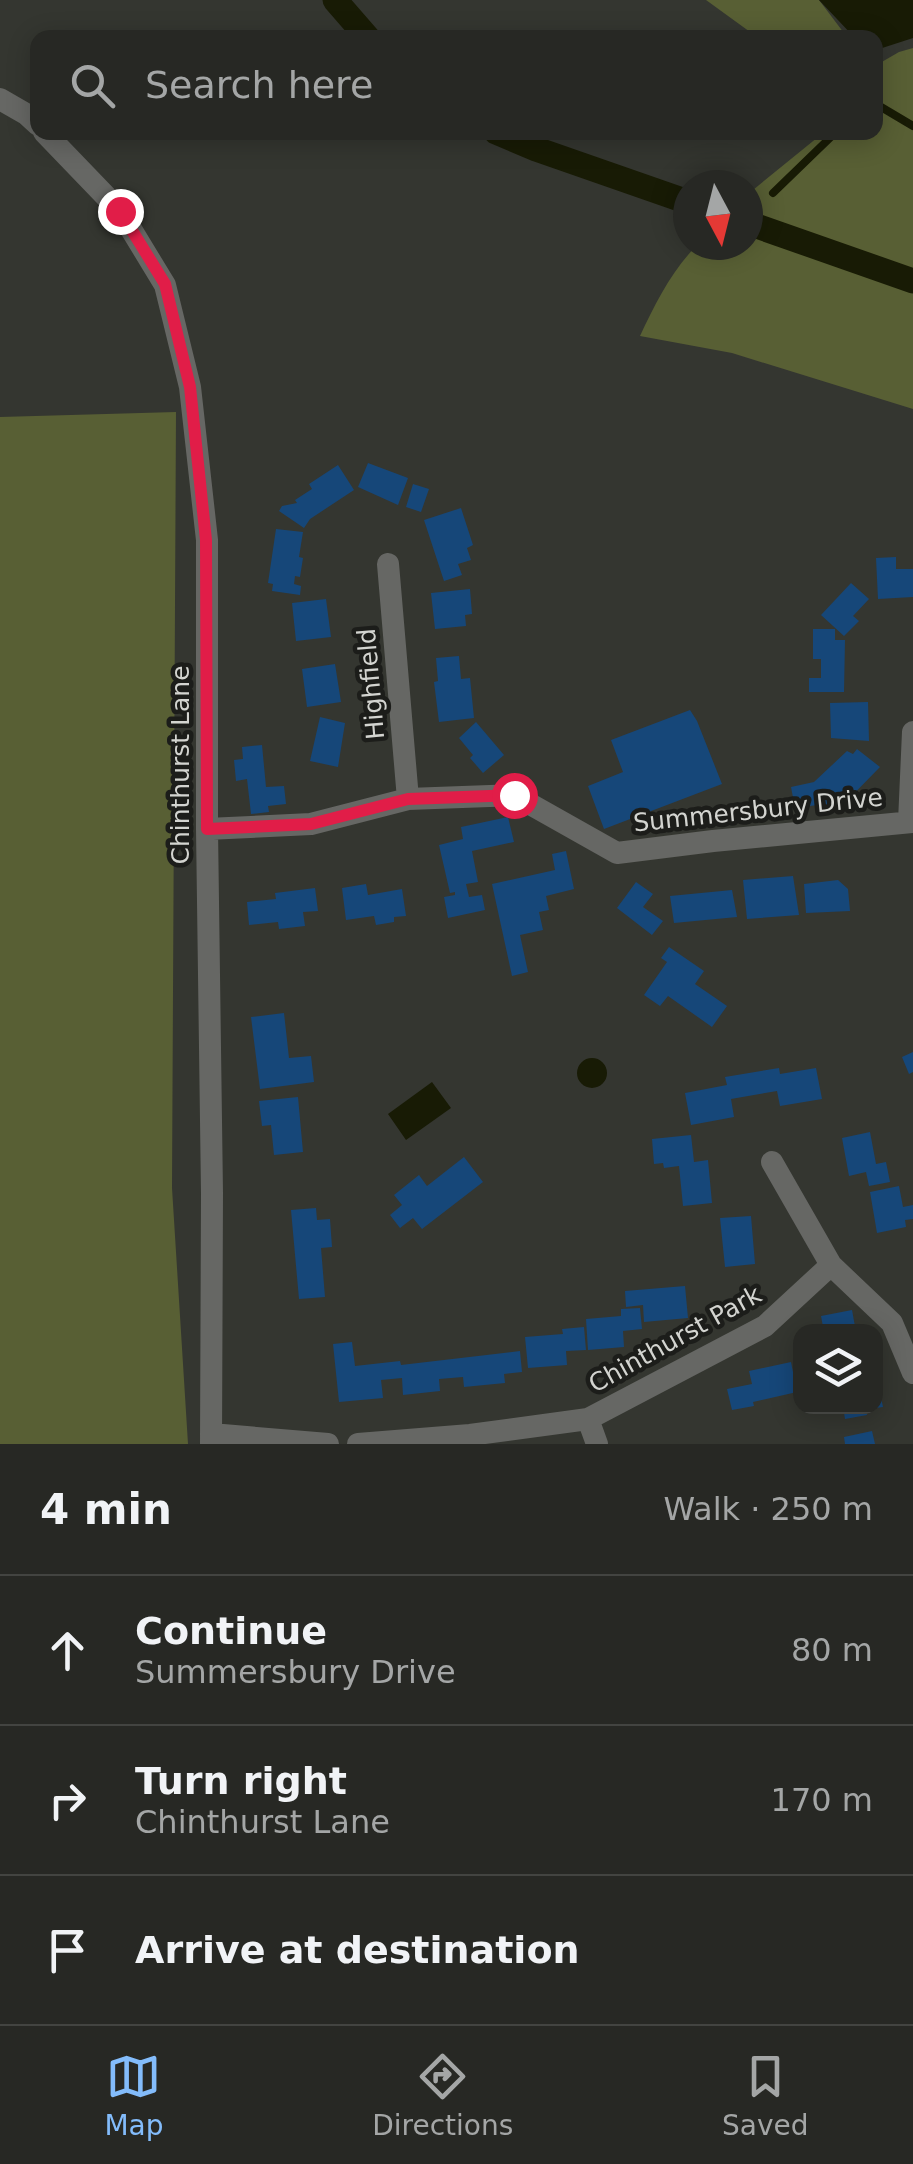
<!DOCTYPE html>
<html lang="en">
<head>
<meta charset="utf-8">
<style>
  :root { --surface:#272824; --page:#333431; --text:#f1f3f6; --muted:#a4a6a6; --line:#434441; --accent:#83bcfb }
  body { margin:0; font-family:"DejaVu Sans",sans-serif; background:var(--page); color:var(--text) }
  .controls { position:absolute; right:30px; bottom:30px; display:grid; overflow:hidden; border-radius:20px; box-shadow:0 5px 25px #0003 }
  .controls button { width:90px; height:90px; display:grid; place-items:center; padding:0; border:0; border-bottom:2px solid var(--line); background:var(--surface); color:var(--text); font:50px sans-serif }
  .compass { position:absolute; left:673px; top:170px; width:90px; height:90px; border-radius:50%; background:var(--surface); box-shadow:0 5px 25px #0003; rotate:173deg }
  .stop { position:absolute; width:30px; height:30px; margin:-22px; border:8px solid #e11d48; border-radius:50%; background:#fff }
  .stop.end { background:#e11d48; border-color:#fff; box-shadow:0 2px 10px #0008 }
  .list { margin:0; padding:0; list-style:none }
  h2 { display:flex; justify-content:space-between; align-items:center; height:130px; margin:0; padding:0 40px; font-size:42px }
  h2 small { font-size:32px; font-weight:400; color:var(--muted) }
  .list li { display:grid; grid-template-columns:65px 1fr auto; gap:30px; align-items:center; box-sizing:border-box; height:150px; padding:0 40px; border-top:2px solid var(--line) }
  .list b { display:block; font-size:38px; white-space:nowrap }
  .list p { margin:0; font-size:32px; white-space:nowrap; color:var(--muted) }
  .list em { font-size:32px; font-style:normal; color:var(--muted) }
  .icon { flex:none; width:55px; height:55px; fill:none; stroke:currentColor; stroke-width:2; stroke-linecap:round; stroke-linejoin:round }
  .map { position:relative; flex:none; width:913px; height:1444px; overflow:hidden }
  .search { position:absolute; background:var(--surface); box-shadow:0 5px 25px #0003; left:30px; right:30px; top:30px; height:110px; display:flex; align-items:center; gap:25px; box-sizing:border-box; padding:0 35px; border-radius:20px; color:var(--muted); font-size:38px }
  .sheet { height:580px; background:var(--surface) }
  nav { display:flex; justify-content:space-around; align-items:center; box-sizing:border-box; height:140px; border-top:2px solid var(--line); background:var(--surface); font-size:28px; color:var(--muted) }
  nav a { display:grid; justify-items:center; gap:5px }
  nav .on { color:var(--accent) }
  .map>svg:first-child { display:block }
  .green { fill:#585f34 }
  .water { fill:#181b05 }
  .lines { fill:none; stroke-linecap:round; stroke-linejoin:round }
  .stream { stroke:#181b05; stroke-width:8 }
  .canal { stroke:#181b05; stroke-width:25 }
  .building { fill:#164779 }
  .minor { stroke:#666764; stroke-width:22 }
  .route { stroke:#e11d48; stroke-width:12 }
  .labels { text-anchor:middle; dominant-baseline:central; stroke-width:9; stroke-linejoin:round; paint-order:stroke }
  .street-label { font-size:25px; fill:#d3d4d0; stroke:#1c1d1a }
</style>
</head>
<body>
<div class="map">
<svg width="913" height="1444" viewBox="0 0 913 1444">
  <rect width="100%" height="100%" fill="#343630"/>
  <!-- green -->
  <path class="green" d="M706,0H819L847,37H757Z
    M913,48V409L732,353L640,336C656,302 671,272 697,245H748V194L823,133L876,132V62L880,63L899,52Z
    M176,412L172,1188L188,1444H0V417Z"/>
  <!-- water -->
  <path class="water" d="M819,0H913V38L876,50V38L854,37Z
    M577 1073a15 15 0 1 1 30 0a15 15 0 1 1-30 0Z
    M432,1082L451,1108L406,1140L388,1114Z"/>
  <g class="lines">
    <!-- stream -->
    <path class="stream" d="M876,104L913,126
      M773,193L836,132"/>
    <!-- canal -->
    <path class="canal" d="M335,0L368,38
      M496,132L536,149L688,202
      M748,223L913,281"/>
  </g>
  <!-- building -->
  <path class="building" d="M368,463L408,478L398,505L358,487Z
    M338,465L354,490L310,519L304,528L279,511L282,506L297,503L295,500L312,489L309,484Z
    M413,484L429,489L421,512L406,507Z
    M461,508L473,545L467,548L471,560L458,564L462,575L444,581L424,520Z
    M276,529L303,532L299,557L303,558L300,577L295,576L294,584L301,586L300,595L272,591L273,584L268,583Z
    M896,557V569H913V597L878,599L876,558Z
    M851,583L869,599L853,616L859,621L844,636L821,615Z
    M470,589L472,614L465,615L466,626L435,629L431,593Z
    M326,599L331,637L296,641L292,603Z
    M813,629H835V640H845L844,692H809V678H821V659H813Z
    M459,656L461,679L470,678L474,718L439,722L434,682L438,681L436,658Z
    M335,664L341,702L307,707L302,669Z
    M868,702L869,741L831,738L830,703Z
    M690,710L697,721L722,784L604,829L588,786L623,772L611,740Z
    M320,717L345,723L338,767L310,761Z
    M476,722L504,755L483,773L470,758L473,755L459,738Z
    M262,745L266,787L284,786L286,804L268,806L269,812L251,814L247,779L236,781L234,760L243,759L242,747Z
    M857,749L880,767L837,811L825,804L795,808L791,787L814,782L847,751L853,754Z
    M508,817L514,842L472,851L478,882L466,884L469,897L482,895L485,910L448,918L444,897L455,895V892L450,893L439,845L463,839L461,827Z
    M566,851L574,889L546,896L549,910L539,912L543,930L520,935L528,972L512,976L492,884L555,870L552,854Z
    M793,876L799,915L747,919L743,880Z
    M838,880L848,889L850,911L806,913L804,884Z
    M636,882L653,894L643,907L663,921L652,935L617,908Z
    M366,884L368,895L402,889L406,916L394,917V922L376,925L374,916L346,920L342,888Z
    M315,888L318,911L303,912L305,926L279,929L278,922L249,925L247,902L276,899L275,893Z
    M732,890L737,917L674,923L670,896Z
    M669,947L704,971L695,984L727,1006L712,1027L668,996L660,1006L644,995L667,962L661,958Z
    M284,1013L289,1058L311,1056L314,1082L260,1089L251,1017Z
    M913,1052V1072L909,1074L902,1057Z
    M779,1068L780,1074L816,1068L822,1099L780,1106L777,1091L731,1099L734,1117L691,1125L685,1093L727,1085L725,1077Z
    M298,1097L303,1152L274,1155L271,1125L262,1126L259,1101Z
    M870,1132L876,1164L886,1162L890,1182L869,1186L866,1172L849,1176L842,1138Z
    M691,1135L694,1162L708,1160L712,1203L683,1206L679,1166L664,1168L663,1163L654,1164L652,1139Z
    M464,1157L483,1182L422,1229L413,1218L400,1228L390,1215L402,1205L394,1195L419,1175L427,1186Z
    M899,1186L903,1207L913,1205V1219L905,1220L906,1227L877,1233L870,1192Z
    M316,1208L317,1220L330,1219L332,1247L321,1248L325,1297L299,1299L291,1210Z
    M751,1216L755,1264L725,1267L720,1218Z
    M685,1286L688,1318L644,1322L643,1305L626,1307L625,1291Z
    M640,1308L642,1329L623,1331L624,1347L588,1350L586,1319L621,1316V1309Z
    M852,1310L856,1332H824L821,1316Z
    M584,1327L586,1350L566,1351L567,1365L528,1368L525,1337L563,1334L562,1329Z
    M352,1342L355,1366L400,1361L401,1365L520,1351L522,1372L504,1374L505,1383L464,1387L463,1377L439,1379L440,1391L403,1395L402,1378L381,1380L383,1398L339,1402L333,1344Z
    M791,1362L797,1392L753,1402L754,1406L732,1410L727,1389L752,1384L749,1371Z
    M876,1378H877L883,1407L876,1408Z
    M843,1406H875V1408L866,1410L867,1415L845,1419Z
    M872,1431L875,1444H845L844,1437Z"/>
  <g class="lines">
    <!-- minor -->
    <path class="minor" d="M0,99L26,114L38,125
      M44,132L120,211L165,285L190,387L207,540V829L212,1193L211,1444
      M388,564L408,799
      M909,822L913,732
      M207,829L311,824L408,799L514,795L617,853L713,841L913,822
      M772,1162L831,1265L892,1323L913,1373
      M588,1419L597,1444
      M211,1434L328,1444
      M358,1444L470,1435L588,1419L765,1326L831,1265"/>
  </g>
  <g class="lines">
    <!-- route -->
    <path class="route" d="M120,211L165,284L190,387L206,540L207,829L311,824L408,799L514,795"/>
  </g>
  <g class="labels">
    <!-- street labels -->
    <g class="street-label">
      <text transform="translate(371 684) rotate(-95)">Highfield</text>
      <text transform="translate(180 765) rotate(-90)">Chinthurst Lane</text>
      <text transform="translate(758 810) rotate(-6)">Summersbury Drive</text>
      <text transform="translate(675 1339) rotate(-29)">Chinthurst Park</text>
    </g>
  </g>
</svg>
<div class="controls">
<button><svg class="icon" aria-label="layers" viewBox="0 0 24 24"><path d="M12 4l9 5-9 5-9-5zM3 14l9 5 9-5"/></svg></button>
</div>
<svg class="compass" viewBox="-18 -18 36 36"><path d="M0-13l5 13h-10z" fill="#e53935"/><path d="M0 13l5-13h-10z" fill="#a4a6a6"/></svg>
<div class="stop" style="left:514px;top:795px"></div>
<div class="stop end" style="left:120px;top:211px"></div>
<div class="search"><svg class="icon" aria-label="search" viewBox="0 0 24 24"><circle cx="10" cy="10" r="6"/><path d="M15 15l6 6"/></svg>Search here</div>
</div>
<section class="sheet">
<h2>4 min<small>Walk · 250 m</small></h2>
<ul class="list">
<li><svg class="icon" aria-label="ahead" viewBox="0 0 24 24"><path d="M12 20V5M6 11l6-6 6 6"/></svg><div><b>Continue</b><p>Summersbury Drive</p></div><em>80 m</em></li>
<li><svg class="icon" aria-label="right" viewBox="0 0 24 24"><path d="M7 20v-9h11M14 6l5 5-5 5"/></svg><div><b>Turn right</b><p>Chinthurst Lane</p></div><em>170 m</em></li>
<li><svg class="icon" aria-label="arrive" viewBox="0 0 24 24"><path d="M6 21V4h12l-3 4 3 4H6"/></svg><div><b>Arrive at destination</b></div></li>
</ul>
</section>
<nav>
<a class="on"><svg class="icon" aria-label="map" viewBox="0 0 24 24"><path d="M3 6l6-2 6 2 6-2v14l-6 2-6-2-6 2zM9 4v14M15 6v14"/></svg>Map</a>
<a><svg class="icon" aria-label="directions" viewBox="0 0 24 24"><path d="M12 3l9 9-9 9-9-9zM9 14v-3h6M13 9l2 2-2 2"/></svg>Directions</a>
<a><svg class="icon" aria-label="saved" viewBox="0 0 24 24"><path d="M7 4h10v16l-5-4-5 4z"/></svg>Saved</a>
</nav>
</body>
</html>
